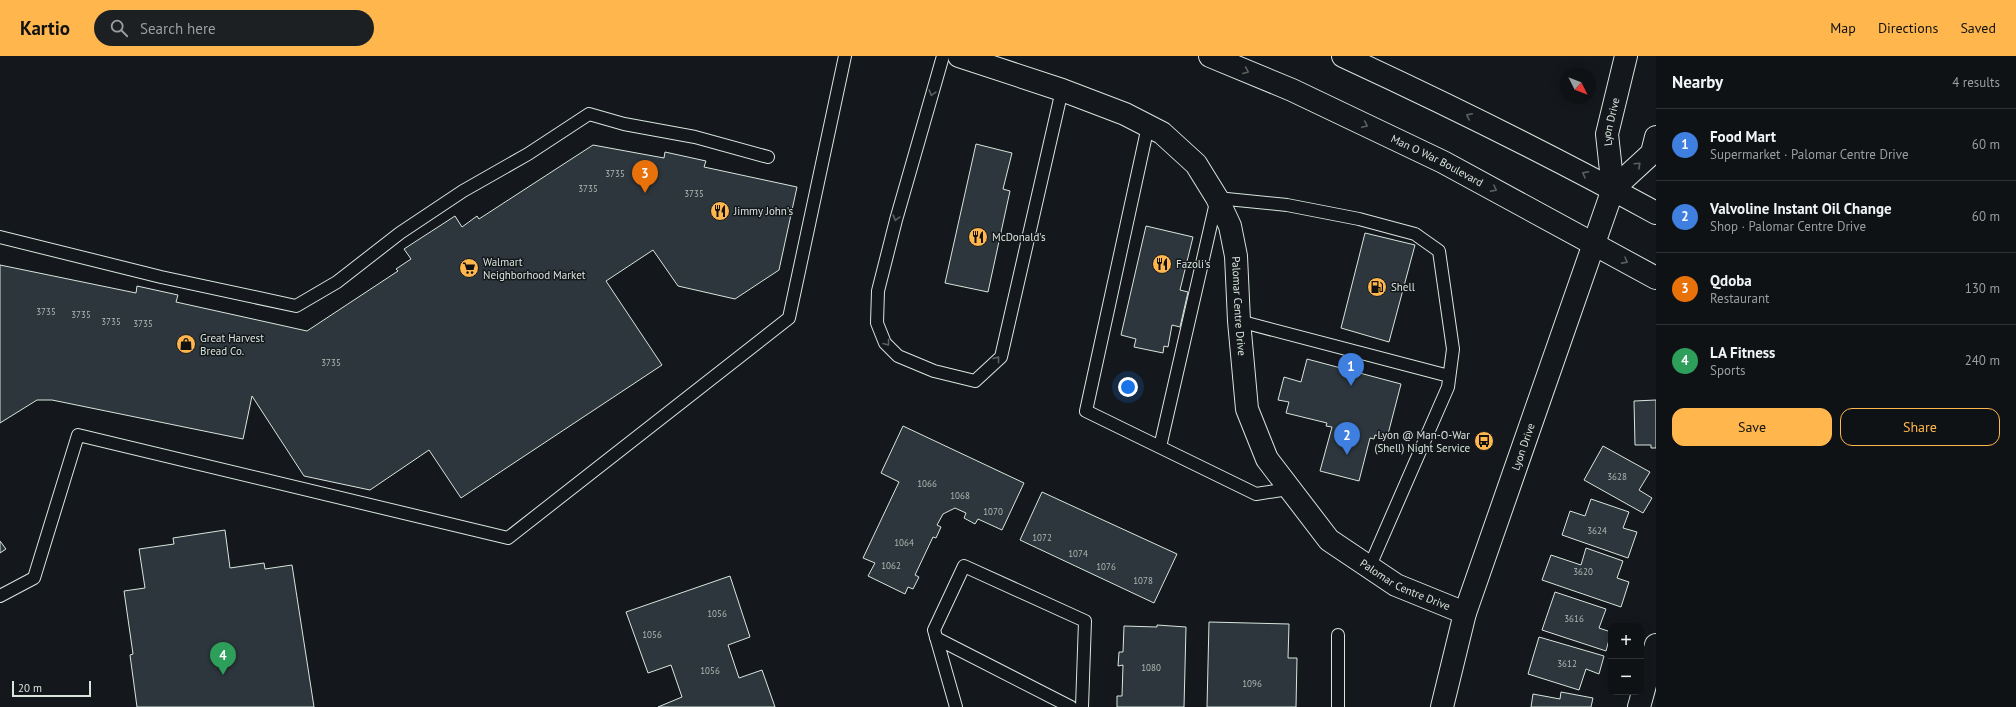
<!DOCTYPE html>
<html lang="en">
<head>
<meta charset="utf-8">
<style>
  :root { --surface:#0f1215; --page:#1d2022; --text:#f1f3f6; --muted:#9b9ea0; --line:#2f3234; --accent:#ffb74d }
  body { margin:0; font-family:"PT Sans",sans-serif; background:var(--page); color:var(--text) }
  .controls { position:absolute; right:12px; bottom:12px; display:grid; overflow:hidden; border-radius:8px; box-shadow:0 2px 10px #0003 }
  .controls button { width:36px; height:36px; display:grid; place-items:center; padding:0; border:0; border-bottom:1px solid var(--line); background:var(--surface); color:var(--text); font:20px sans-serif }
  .compass { position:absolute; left:1560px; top:12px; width:36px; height:36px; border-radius:50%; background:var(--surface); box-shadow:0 2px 10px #0003; rotate:132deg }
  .scale { position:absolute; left:12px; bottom:10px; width:79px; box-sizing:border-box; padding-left:4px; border:2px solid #d8e6dc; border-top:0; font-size:11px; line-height:14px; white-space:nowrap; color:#d8e6dc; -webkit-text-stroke:3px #14181c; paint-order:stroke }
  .you { position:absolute; left:1128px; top:331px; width:14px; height:14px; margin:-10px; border:3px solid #fff; border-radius:50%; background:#1a73e8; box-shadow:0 0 0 6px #1a73e833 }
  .badge { display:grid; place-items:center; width:26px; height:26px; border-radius:50%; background:var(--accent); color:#fff; font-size:13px; font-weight:700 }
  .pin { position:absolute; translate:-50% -33px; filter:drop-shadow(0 1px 2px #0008) }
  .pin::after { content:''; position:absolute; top:21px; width:14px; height:12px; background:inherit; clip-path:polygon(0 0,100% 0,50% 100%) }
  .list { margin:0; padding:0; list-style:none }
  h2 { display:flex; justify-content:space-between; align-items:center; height:52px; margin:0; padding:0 16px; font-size:17px }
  h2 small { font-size:13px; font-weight:400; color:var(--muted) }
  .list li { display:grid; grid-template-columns:26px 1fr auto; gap:12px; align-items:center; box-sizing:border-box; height:72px; padding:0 16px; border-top:1px solid var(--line) }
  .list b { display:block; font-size:15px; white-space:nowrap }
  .list p { margin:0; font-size:13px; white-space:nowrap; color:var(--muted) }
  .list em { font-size:13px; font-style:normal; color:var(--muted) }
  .actions { display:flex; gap:8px; padding:12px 16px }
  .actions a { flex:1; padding:9px 0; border:1px solid var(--accent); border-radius:12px; text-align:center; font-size:14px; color:var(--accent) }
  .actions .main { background:var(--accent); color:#111 }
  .icon { flex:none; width:22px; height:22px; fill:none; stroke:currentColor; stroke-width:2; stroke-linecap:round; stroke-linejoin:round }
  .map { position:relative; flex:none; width:1656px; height:651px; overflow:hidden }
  header { display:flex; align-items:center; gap:24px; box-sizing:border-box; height:56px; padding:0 20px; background:var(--accent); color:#111 }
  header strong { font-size:19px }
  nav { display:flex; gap:22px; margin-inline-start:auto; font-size:14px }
  .search { width:280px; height:36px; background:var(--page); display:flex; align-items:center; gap:10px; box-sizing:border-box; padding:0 14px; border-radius:22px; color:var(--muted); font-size:15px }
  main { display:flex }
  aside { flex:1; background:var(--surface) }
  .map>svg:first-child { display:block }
  .building { fill:#2c363c; stroke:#d8e6dc }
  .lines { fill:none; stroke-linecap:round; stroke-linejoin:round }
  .lane-casing { stroke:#d8e6dc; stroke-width:14 }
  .street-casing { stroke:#d8e6dc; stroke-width:24 }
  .secondary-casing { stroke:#d8e6dc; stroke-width:24 }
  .primary-casing { stroke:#d8e6dc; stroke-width:24 }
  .lane { stroke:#14181c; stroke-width:12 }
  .street { stroke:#14181c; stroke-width:22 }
  .secondary { stroke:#14181c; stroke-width:22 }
  .primary { stroke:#14181c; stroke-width:22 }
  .oneway { stroke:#59605f }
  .labels { text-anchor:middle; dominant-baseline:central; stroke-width:3; stroke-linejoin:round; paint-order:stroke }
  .number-label { font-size:9px; fill:#adbab4 }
  .street-label { font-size:11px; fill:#d8e6dc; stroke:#14181c }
  .poi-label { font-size:11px; fill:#d8e6dc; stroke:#14181c; text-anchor:start }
</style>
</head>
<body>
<header>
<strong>Kartio</strong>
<div class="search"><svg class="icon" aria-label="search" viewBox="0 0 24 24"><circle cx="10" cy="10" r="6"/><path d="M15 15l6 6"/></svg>Search here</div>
<nav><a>Map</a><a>Directions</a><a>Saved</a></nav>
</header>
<main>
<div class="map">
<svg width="1656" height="651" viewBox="0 0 1656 651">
  <rect width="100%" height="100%" fill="#14181c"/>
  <!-- building -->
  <path class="building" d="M976,88L1012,97L1003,133L1010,135L988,236L945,227Z
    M593,89L664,102L665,96L706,105L704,111L797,131L779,214L735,243L678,230L653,194L606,225L662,309L461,442L429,394L370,434L304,420L252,340L243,383L52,344H37L0,367V209L136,237L137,230L178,239L176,246L307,275L398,215L396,213L411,203L404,193L455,160L462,171L477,160L479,163Z
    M1146,170L1193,181L1180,234L1188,236L1180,271L1172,269L1168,291L1164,290L1163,297L1134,291L1136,283L1121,279Z
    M1365,177L1415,189L1389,286L1341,272Z
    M1307,303L1401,328L1387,382L1375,379L1374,383L1370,382L1359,425L1320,415L1332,371L1326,370L1327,367L1286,357L1289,346L1278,344L1284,321L1301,326Z
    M1656,344V392H1651V389H1635L1634,345Z
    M903,370L1024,427L1002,474L978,463L975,468L964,462L966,457L955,452L943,458L937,469L941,471L936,482L933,481L915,519L919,521L913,533L908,531L905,538L868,520L875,507L863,502L899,426L881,417Z
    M1603,390L1650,416L1639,434L1652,442L1643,457L1584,424Z
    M1042,436L1177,498L1154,547L1020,484Z
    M1591,443L1629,456L1623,472L1637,476L1628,502L1562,479L1570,455L1585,460Z
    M225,474L230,512L264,507L265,513L292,509L314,651H137L130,599L133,598L124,535L145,532L139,493L174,488L173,482Z
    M0,485L6,493L0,497Z
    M1586,492L1623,505L1617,522L1629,526L1621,551L1542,524L1551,499L1581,509Z
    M730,520L750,581L728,589L739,622L762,614L775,651H658L682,641L671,609L648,617L626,556Z
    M1555,536L1606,553L1599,572L1611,576L1606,595L1542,574Z
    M1209,566L1289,568L1288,602H1297L1296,651H1207Z
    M1157,569L1186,571L1184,651H1117V640H1122L1123,609L1118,610L1119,596H1123L1124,570L1157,571Z
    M1539,581L1604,600L1599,618L1586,613L1579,634L1528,618Z
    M1561,636L1593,642L1591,651H1531L1533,638L1560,643Z"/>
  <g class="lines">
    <defs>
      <path id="lane" d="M943,0L896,164L878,235L877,267L885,287L898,300L934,315L975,325L1001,301L1062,34
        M1148,70L1086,355L1256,438L1288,433
        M0,181L161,221L296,250L337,226L400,177L463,135L528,98L589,58L624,68L695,81L768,101
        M1239,265L1449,320
        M1160,391L1217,142L1287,149L1359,163L1415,178L1439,195L1453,293L1448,331L1369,512
        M0,540L34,522L78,379L508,482L789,262L845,0
        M1338,579V651
        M936,582L1071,651
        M956,651L934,574L964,510L1085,565L1082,651"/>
      <g id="street">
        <path id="s1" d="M959,0L1062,34L1125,58L1162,77L1196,108L1217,142L1230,170L1236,200L1239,265L1247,353L1267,403L1329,484L1396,529L1465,557"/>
        <path id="s2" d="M1613,133L1607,78L1626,0"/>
        <path d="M1613,133L1652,97L1656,81"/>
        <path d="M1639,651L1656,589"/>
      </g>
      <g id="secondary">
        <path id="s3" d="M1442,651L1465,557L1613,133"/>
      </g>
      <g id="primary">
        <path id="s4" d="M1210,0L1292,34L1443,106L1656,222"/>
        <path d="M1343,0C1449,49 1554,101 1656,157"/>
      </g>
    </defs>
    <!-- lane casing -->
    <use href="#lane" class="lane-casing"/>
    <!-- street casing -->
    <use href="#street" class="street-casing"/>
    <!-- secondary casing -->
    <use href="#secondary" class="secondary-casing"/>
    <!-- primary casing -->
    <use href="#primary" class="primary-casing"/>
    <!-- lane -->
    <use href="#lane" class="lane"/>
    <!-- street -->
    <use href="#street" class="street"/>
    <!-- secondary -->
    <use href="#secondary" class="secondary"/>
    <!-- primary -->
    <use href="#primary" class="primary"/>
  </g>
  <!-- one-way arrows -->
  <defs><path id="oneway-chevron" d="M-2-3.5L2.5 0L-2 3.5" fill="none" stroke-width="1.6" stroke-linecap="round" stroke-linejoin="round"/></defs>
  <g class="oneway">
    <use href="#oneway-chevron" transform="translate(1246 15) rotate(23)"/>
    <use href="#oneway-chevron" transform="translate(932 37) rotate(106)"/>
    <use href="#oneway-chevron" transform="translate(1469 60) rotate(-154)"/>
    <use href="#oneway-chevron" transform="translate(1365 69) rotate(25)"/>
    <use href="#oneway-chevron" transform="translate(1638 109) rotate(-43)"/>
    <use href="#oneway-chevron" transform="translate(1585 118) rotate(-152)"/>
    <use href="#oneway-chevron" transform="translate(1494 133) rotate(28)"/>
    <use href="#oneway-chevron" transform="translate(896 162) rotate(105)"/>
    <use href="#oneway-chevron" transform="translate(1625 205) rotate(29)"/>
    <use href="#oneway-chevron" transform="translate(887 287) rotate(53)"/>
    <use href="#oneway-chevron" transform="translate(997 303) rotate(-52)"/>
  </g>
  <!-- icons -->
  <defs>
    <symbol id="restaurant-disc" viewBox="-11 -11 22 22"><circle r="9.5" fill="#ffb74d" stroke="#14181c"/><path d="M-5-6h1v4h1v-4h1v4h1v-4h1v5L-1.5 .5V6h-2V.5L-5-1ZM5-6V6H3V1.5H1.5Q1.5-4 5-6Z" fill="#111"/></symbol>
    <symbol id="supermarket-disc" viewBox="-11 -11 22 22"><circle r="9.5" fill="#ffb74d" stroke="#14181c"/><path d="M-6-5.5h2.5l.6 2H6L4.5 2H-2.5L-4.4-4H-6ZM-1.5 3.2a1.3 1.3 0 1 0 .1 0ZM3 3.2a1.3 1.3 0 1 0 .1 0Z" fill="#111"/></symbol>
    <symbol id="fuel-disc" viewBox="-11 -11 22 22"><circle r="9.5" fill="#ffb74d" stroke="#14181c"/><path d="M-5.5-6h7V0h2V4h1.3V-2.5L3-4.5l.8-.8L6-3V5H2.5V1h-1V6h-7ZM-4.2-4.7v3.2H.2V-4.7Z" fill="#111"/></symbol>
    <symbol id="shop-disc" viewBox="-11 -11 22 22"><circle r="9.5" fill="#ffb74d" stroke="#14181c"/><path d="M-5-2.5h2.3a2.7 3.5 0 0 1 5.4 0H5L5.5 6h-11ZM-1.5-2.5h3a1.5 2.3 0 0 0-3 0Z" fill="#111"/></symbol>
    <symbol id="bus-disc" viewBox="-11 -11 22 22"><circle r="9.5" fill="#ffb74d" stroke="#14181c"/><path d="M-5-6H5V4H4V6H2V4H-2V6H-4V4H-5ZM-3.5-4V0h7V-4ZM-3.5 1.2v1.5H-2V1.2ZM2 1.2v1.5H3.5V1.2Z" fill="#111"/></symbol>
  </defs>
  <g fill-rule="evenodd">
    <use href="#restaurant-disc" x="709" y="144" width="22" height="22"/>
    <use href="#restaurant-disc" x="967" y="170" width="22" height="22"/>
    <use href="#restaurant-disc" x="1151" y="197" width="22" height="22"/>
    <use href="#supermarket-disc" x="458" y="201" width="22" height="22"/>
    <use href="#fuel-disc" x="1366" y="220" width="22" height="22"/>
    <use href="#shop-disc" x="175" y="277" width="22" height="22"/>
    <use href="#bus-disc" x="1473" y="374" width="22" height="22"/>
  </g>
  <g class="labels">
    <!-- number labels -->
    <g class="number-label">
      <text x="615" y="117">3735</text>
      <text x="588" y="132">3735</text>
      <text x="694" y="137">3735</text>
      <text x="46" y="255">3735</text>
      <text x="81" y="258">3735</text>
      <text x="111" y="265">3735</text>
      <text x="143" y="267">3735</text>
      <text x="331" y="306">3735</text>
      <text x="1617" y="420">3628</text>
      <text x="927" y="427">1066</text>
      <text x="960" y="439">1068</text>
      <text x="993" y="455">1070</text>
      <text x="1597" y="474">3624</text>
      <text x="1042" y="481">1072</text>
      <text x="904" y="486">1064</text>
      <text x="1078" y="497">1074</text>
      <text x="891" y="509">1062</text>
      <text x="1106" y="510">1076</text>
      <text x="1583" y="515">3620</text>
      <text x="1143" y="524">1078</text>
      <text x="717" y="557">1056</text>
      <text x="1574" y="562">3616</text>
      <text x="652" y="578">1056</text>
      <text x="1567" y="607">3612</text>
      <text x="1151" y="611">1080</text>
      <text x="710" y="614">1056</text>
      <text x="1252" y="627">1096</text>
    </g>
    <!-- street labels -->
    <g class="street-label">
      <text stroke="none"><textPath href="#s2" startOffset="68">Lyon Drive</textPath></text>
      <text stroke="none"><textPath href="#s4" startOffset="250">Man O War Boulevard</textPath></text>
      <text stroke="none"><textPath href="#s1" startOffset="415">Palomar Centre Drive</textPath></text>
      <text stroke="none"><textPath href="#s3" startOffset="273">Lyon Drive</textPath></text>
      <text stroke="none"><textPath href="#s1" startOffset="763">Palomar Centre Drive</textPath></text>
    </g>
    <!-- poi labels -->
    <g class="poi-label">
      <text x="734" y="155">Jimmy John's</text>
      <text x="992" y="181">McDonald's</text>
      <text x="483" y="206">Walmart<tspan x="483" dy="13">Neighborhood Market</tspan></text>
      <text x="1176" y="208">Fazoli's</text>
      <text x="1391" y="231">Shell</text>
      <text x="200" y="282">Great Harvest<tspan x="200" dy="13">Bread Co.</tspan></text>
      <text x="1470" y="379" text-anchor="end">Lyon @ Man-O-War<tspan x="1470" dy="13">(Shell) Night Service</tspan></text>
    </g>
  </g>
</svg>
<div class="controls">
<button>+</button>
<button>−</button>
</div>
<svg class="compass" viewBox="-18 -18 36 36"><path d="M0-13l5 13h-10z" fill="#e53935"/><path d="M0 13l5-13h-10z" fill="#9b9ea0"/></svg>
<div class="scale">20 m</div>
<div class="you"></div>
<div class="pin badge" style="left:1351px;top:330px;background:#3f7fe0">1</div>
<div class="pin badge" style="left:1347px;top:399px;background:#3f7fe0">2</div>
<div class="pin badge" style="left:645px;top:137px;background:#e8710a">3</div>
<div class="pin badge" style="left:223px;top:619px;background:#2e9e5b">4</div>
</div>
<aside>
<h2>Nearby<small>4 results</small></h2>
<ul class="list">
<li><span class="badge" style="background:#3f7fe0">1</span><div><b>Food Mart</b><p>Supermarket · Palomar Centre Drive</p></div><em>60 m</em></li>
<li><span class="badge" style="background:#3f7fe0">2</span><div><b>Valvoline Instant Oil Change</b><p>Shop · Palomar Centre Drive</p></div><em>60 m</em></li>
<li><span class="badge" style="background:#e8710a">3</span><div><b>Qdoba</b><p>Restaurant</p></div><em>130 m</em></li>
<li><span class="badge" style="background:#2e9e5b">4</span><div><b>LA Fitness</b><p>Sports</p></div><em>240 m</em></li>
</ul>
<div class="actions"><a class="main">Save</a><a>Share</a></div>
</aside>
</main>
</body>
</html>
